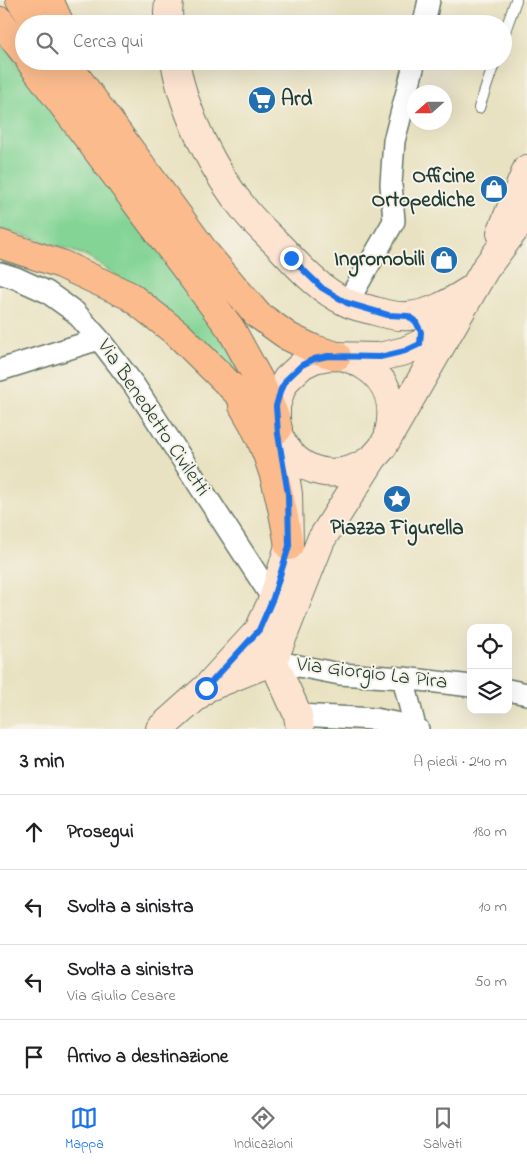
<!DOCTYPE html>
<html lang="it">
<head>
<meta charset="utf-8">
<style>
  :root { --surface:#fff; --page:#f6f6f6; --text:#202124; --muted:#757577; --line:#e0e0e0; --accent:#1a73e8 }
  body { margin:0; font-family:"Indie Flower",sans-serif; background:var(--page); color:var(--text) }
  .controls { position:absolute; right:15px; bottom:15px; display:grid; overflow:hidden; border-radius:10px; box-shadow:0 5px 20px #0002 }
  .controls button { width:45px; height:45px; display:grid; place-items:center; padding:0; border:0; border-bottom:1px solid var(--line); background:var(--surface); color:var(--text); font:25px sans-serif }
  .compass { position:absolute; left:407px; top:85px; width:45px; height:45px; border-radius:50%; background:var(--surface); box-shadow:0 5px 20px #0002; rotate:249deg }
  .stop { position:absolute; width:15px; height:15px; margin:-11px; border:4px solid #1a73e8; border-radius:50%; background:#fff }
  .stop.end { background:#1a73e8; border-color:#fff; box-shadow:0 1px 5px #0008 }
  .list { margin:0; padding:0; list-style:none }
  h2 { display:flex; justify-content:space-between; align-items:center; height:65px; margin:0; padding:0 20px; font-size:21px }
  h2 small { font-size:16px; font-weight:400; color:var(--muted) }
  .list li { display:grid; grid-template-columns:32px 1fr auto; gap:15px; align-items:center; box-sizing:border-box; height:75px; padding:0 20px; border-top:1px solid var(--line) }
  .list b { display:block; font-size:19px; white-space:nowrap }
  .list p { margin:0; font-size:16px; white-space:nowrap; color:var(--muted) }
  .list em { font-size:16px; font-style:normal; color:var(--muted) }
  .icon { flex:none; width:28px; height:28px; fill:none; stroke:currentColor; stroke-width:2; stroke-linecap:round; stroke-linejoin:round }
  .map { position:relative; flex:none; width:527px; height:729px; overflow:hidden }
  .search { position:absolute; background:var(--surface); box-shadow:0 5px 20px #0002; left:15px; right:15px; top:15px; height:55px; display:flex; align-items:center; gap:12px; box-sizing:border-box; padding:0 18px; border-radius:28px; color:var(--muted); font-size:19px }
  .sheet { height:365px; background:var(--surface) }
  nav { display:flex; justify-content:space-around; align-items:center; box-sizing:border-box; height:70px; border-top:1px solid var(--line); background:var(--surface); font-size:14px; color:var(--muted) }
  nav a { display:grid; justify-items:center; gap:2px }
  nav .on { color:var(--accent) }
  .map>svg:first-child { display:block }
  .green { fill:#83d495; stroke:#518864 }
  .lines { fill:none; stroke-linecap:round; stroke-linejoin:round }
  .lane-casing { stroke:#676; stroke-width:12 }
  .street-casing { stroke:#676; stroke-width:24 }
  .secondary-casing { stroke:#676; stroke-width:30 }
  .primary-casing { stroke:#676; stroke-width:30 }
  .highway-casing { stroke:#676; stroke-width:30 }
  .lane { stroke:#fff; stroke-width:10 }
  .street { stroke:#fff; stroke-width:21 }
  .secondary { stroke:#fde4d1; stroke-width:28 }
  .primary { stroke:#fbbb8d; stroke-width:28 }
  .highway { stroke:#fbbb8d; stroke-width:28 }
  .route { stroke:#1a73e8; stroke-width:6 }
  .labels { text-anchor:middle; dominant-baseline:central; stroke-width:4; stroke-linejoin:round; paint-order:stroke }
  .poi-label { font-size:21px; font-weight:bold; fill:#1f3d34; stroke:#f7f3e8; text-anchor:end }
  .street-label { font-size:21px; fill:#1f3d34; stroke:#f7f3e8 }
</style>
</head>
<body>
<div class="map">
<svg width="527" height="729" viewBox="0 0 527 729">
  <rect width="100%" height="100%" fill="#f7f3e8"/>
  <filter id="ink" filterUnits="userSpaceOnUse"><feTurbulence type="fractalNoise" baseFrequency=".02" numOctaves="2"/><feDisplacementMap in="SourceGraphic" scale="10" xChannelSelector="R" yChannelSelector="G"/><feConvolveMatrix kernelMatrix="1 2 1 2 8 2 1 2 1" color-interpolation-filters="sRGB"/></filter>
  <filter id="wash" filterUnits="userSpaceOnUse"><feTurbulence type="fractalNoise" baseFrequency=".0096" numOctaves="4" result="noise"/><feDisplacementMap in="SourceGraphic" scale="20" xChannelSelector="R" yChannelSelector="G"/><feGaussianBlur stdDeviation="1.12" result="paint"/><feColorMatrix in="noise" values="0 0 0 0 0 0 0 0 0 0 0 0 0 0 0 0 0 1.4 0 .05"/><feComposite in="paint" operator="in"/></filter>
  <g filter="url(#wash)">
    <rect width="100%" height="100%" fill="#e9e2c2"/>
    <!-- green -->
    <path class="green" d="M0,41L35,84L228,347L241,379L147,296L87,256L37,239L0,229Z"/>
  </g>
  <g filter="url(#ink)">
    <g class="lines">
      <defs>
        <path id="lane" d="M503,37L516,0
          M479,108L495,61"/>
        <path id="street" d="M424,24L429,0
          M0,273L16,278L47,292L75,312L99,339L134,385L273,599
          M347,303L394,221L391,184L394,141L415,61
          M0,370L99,339
          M273,661L340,674L403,678L471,686
          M403,678L415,727
          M508,690L527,694
          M298,715L375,719L415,727L418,729"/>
        <path id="secondary" d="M169,0L168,13L169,24
          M175,61C184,114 214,173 248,214C259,227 273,239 285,252C303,271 322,291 346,302C354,307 366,308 375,311C385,314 397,317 408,316C432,314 451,302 470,290
          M501,233L527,169
          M345,357C382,369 398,395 389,433
          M279,436C298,476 339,483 373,458
          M266,645L298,715L300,729
          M206,688L273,661L321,540L373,458L382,448L485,269L527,213
          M160,729L206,688L259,630L273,599L289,546L288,494L276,419V406L281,389L287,379L302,365L314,359L328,356L379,357L405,351L420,344L449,323"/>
        <path id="primary" d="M20,0L37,24
          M49,0L60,24
          M0,21L24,52
          M30,61L231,329L259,380L276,419
          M65,61L207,255L257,314L289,337L314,349L337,356"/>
        <path id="highway" d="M0,244L61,264L130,296L178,334L256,411L278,429
          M243,406C271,450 281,496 289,546"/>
      </defs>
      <!-- lane casing -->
      <use href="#lane" class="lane-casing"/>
      <!-- street casing -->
      <use href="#street" class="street-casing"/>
      <!-- secondary casing -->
      <use href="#secondary" class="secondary-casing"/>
      <!-- primary casing -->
      <use href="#primary" class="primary-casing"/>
      <!-- highway casing -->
      <use href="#highway" class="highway-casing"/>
      <!-- lane -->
      <use href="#lane" class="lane"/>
      <!-- street -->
      <use href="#street" class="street"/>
      <!-- secondary -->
      <use href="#secondary" class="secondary"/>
      <!-- primary -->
      <use href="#primary" class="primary"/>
      <!-- highway -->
      <use href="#highway" class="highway"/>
    </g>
  </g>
  <g class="lines" filter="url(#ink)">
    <!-- route -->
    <path class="route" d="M206,688L259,630L273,598L289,546L288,494L278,434L276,406L281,389L287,379L302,365L314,359L328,356L380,357L405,351L420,344L421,332L416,322L408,316L388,315L347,303L322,288L291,258"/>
  </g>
  <!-- icons -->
  <defs>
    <symbol id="supermarket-disc" viewBox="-11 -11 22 22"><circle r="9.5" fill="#1f6fb2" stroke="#f7f3e8"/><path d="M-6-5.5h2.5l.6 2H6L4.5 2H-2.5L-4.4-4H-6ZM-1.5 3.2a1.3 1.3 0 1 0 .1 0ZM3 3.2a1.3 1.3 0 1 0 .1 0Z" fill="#fff"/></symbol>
    <symbol id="shop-disc" viewBox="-11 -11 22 22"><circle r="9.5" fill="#1f6fb2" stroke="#f7f3e8"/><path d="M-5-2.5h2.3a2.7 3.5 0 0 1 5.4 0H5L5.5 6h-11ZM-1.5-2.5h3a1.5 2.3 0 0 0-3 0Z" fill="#fff"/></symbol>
    <symbol id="sight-disc" viewBox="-11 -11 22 22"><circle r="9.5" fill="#1f6fb2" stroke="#f7f3e8"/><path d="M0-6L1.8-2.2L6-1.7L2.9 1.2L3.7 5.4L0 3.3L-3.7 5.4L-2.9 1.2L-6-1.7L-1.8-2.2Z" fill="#fff"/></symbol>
  </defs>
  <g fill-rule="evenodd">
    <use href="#supermarket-disc" x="246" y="84" width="32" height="32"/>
    <use href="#shop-disc" x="478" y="173" width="32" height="32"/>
    <use href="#shop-disc" x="428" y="244" width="32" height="32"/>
    <use href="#sight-disc" x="381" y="483" width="32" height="32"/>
  </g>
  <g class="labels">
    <!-- poi labels -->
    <g class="poi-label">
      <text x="281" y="100" text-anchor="start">Ard</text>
      <text x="475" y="177">Officine<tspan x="475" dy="24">Ortopediche</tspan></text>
      <text x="425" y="260">Ingromobili</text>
      <text x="397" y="529" text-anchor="middle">Piazza Figurella</text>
    </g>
    <!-- street labels -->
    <g class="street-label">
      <text transform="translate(153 418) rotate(56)">Via Benedetto Civiletti</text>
      <text transform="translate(372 674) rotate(7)">Via Giorgio La Pira</text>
    </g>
  </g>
</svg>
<div class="controls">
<button><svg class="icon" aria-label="locate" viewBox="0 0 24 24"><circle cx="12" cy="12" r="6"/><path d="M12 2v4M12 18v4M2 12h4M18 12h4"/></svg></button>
<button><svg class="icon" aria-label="layers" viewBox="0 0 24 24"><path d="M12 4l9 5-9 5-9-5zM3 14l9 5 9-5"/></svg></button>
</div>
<svg class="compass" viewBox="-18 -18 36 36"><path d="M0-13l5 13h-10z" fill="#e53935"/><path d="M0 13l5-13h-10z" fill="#757577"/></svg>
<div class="stop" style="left:206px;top:688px"></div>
<div class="stop end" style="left:291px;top:258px"></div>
<div class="search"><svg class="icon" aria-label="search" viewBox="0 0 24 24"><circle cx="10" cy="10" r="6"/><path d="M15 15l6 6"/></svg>Cerca qui</div>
</div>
<section class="sheet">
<h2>3 min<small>A piedi · 240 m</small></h2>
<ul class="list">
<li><svg class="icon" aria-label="ahead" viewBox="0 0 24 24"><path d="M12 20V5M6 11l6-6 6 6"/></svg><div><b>Prosegui</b></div><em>180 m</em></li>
<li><svg class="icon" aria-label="left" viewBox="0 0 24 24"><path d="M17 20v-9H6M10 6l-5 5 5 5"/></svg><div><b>Svolta a sinistra</b></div><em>10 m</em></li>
<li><svg class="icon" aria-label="left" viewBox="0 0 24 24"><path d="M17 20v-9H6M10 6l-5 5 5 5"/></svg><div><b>Svolta a sinistra</b><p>Via Giulio Cesare</p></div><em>50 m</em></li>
<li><svg class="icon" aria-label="arrive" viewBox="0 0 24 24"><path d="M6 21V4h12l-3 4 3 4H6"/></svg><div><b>Arrivo a destinazione</b></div></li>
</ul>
</section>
<nav>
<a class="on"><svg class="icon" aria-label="map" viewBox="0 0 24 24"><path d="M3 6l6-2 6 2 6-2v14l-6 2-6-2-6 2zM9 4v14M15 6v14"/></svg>Mappa</a>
<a><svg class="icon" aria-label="directions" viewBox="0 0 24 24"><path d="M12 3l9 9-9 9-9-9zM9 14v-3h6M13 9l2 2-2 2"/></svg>Indicazioni</a>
<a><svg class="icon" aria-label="saved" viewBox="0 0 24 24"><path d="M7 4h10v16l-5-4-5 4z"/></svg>Salvati</a>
</nav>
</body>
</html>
